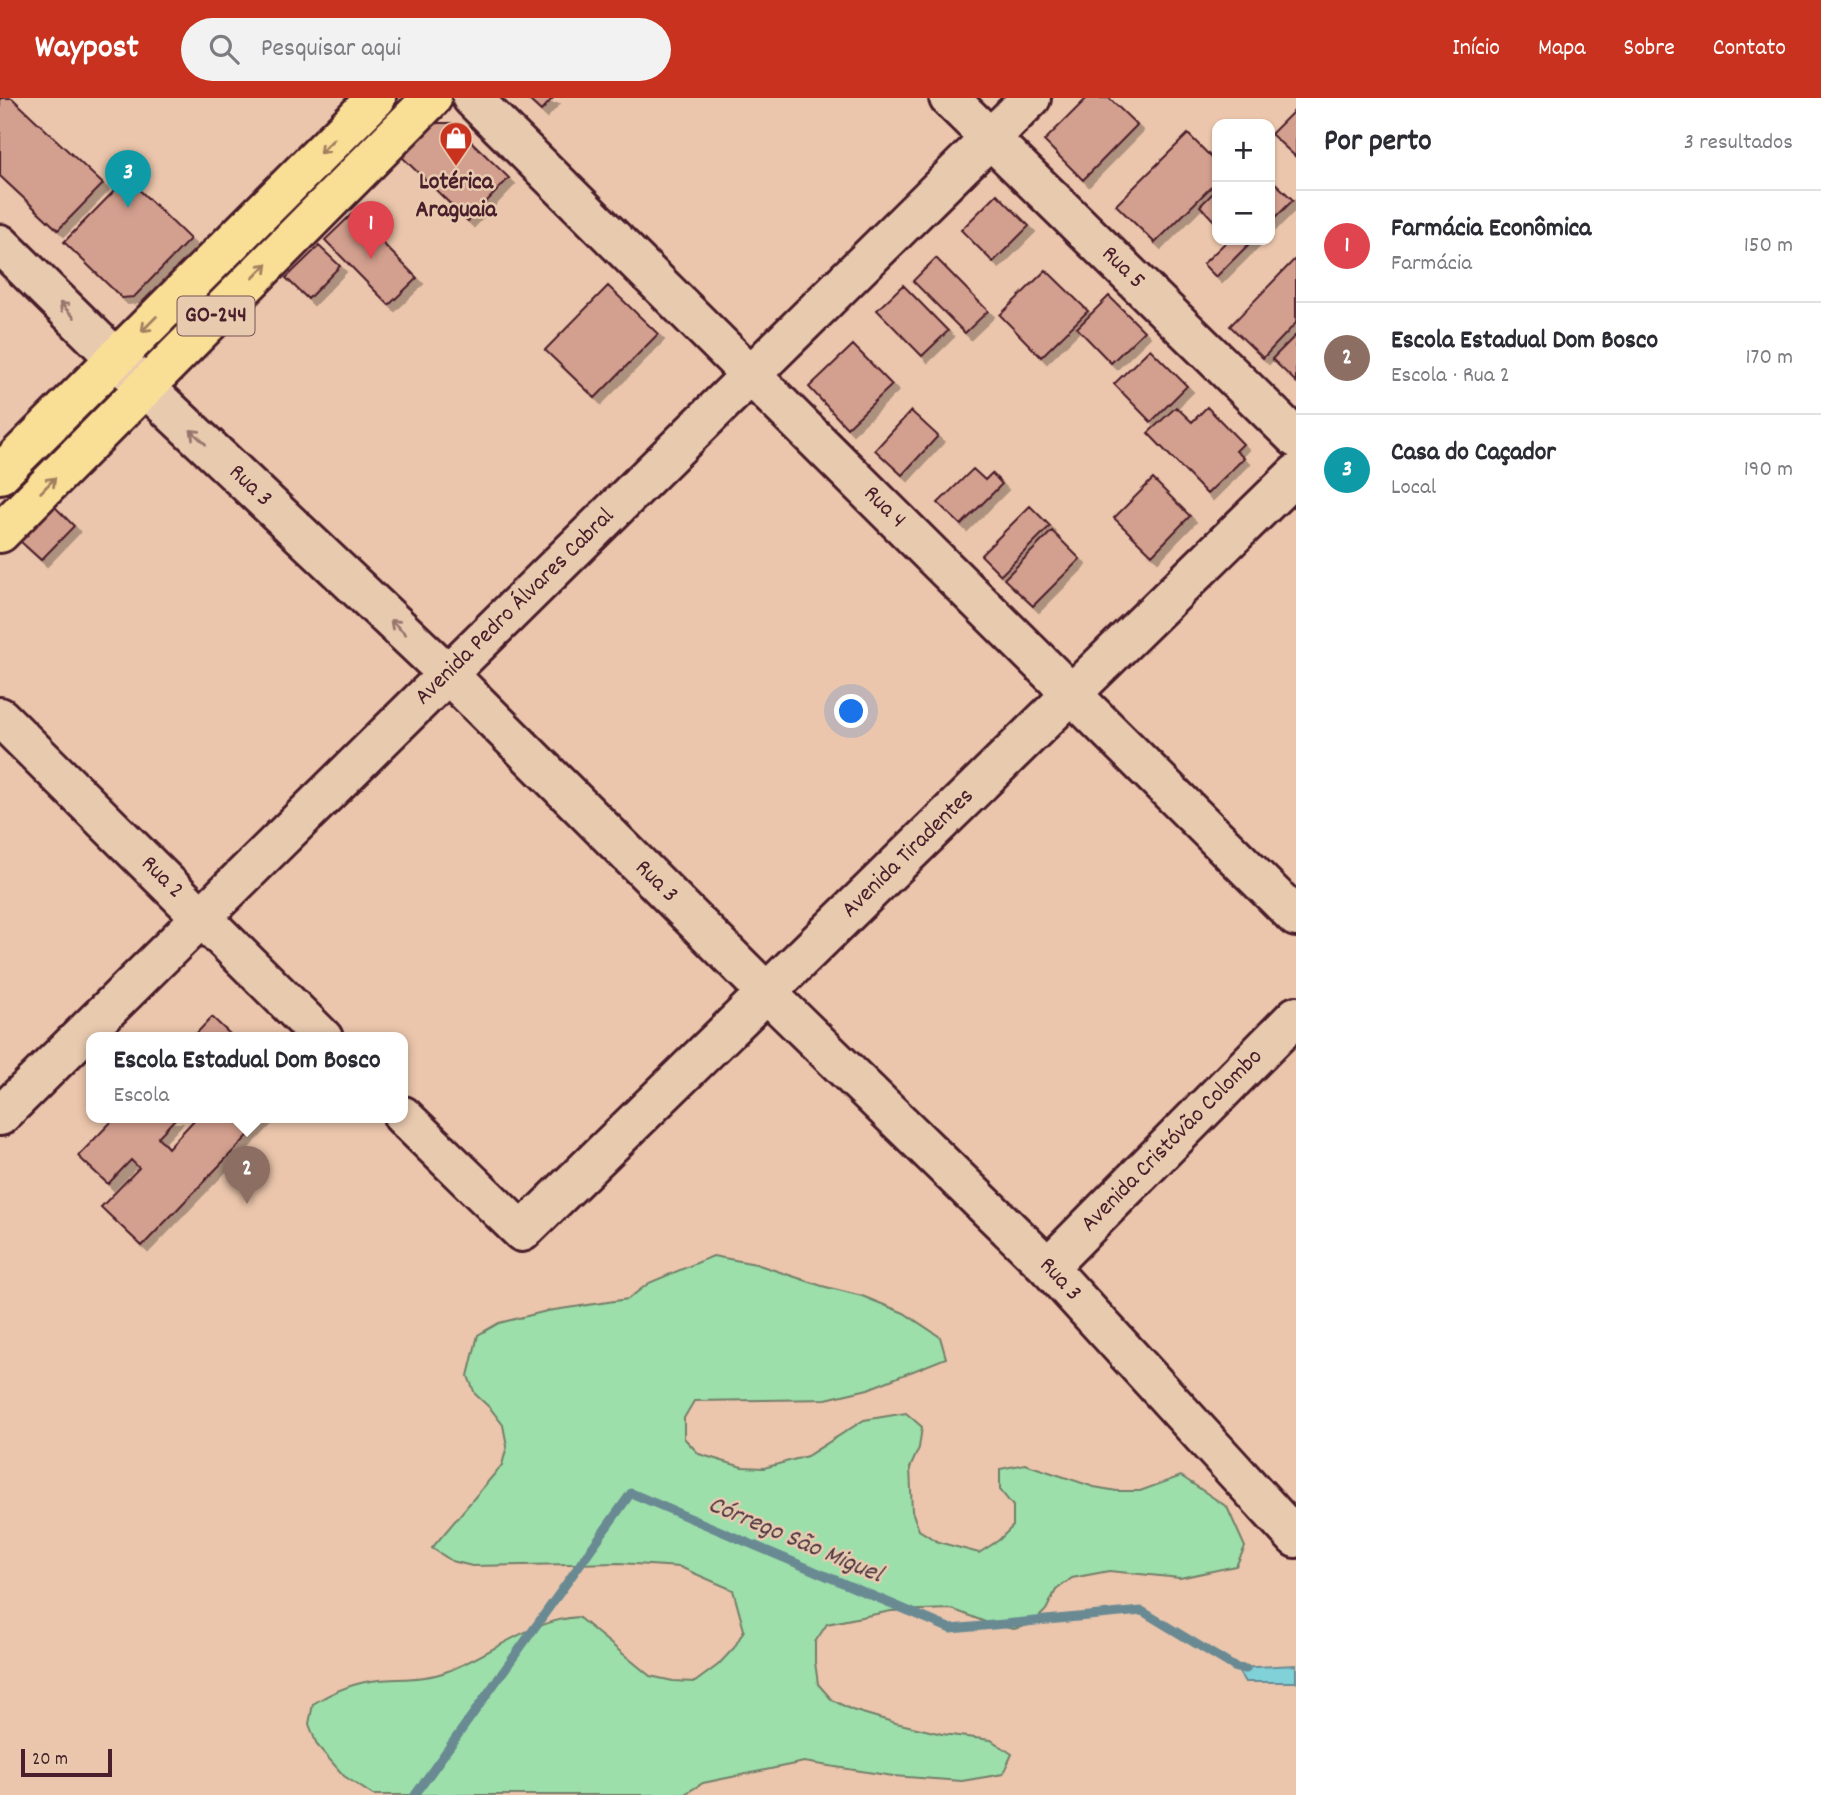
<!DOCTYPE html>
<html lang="pt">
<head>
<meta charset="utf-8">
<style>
  :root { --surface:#fff; --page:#f2f2f3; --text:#2b2b33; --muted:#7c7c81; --line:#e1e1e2; --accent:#c8321e }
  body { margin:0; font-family:Dekko,sans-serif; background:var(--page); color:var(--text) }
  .controls { position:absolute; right:21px; top:21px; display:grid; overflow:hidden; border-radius:14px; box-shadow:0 2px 5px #0004 }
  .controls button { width:63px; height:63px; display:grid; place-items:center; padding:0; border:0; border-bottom:2px solid var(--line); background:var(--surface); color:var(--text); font:35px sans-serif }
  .scale { position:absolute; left:21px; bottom:18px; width:91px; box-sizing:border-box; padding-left:7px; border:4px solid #4a1f2b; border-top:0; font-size:19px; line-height:24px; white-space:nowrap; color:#4a1f2b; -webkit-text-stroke:5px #e8caaf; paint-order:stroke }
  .you { position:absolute; left:852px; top:614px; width:24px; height:24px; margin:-18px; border:5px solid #fff; border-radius:50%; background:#1a73e8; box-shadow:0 0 0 10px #1a73e833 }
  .badge { display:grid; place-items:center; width:46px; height:46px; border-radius:50%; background:var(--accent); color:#fff; font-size:23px; font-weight:700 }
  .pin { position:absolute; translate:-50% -58px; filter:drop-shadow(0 2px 4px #0008) }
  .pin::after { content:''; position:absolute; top:37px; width:24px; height:21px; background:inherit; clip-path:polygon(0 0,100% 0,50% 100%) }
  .popup { position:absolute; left:86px; top:934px; width:322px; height:91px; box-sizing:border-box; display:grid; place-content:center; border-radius:14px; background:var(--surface); filter:drop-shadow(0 2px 5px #0005); font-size:23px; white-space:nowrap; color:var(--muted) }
  .popup b { font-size:26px; color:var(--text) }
  .popup::after { content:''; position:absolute; left:50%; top:100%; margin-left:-14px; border:14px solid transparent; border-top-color:var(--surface) }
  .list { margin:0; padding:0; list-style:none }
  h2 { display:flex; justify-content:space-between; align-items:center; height:91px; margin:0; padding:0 28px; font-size:30px }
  h2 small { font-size:23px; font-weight:400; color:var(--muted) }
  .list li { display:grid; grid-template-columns:46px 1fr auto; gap:21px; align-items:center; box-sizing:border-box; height:112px; padding:0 28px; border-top:2px solid var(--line) }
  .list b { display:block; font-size:26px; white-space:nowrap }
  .list p { margin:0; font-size:23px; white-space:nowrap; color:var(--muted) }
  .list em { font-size:23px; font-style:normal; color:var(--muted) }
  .icon { flex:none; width:38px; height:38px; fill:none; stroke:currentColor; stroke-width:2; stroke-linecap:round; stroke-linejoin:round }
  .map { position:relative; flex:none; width:1296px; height:1697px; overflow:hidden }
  header { display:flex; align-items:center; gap:42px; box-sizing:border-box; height:98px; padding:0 35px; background:var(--accent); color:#fff }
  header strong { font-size:33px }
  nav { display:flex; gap:38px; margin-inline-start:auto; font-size:24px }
  .search { width:490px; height:63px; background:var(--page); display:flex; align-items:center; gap:18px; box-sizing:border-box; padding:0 24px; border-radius:38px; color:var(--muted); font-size:26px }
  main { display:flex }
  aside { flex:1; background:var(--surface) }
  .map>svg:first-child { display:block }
  .green { fill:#9cdfaa; stroke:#737f6a; stroke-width:2 }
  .water { fill:#80d1d8; stroke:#6a8a93; stroke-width:2 }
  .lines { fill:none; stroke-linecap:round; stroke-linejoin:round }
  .stream { stroke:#6a8a93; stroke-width:9 }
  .building { fill:#d39f8e; stroke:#4a1f2b; stroke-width:2; filter:url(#shadow) }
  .minor-casing { stroke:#4a1f2b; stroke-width:44 }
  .major-casing { stroke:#4a1f2b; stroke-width:44 }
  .minor { stroke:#e8caaf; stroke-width:38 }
  .major { stroke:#f9df96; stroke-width:38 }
  .oneway { stroke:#a27f60 }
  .oneway2 { stroke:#99746d }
  .labels { text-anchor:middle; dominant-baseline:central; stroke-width:5; stroke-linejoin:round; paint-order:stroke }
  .shield { fill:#e8caaf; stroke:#795253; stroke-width:2 }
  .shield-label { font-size:23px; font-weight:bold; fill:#4a1f2b }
  .poi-label { font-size:24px; font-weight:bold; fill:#4a1f2b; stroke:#e8caaf }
  .street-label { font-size:24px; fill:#4a1f2b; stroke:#e8caaf }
  .water-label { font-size:26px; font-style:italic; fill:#523a45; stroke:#e8caaf }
</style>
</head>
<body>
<header>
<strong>Waypost</strong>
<div class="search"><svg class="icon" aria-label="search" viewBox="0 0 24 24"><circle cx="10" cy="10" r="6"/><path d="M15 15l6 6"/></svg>Pesquisar aqui</div>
<nav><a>Início</a><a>Mapa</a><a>Sobre</a><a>Contato</a></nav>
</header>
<main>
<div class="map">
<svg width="1296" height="1697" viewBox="0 0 1296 1697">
  <defs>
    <filter id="shadow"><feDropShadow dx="6" dy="6" stdDeviation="0" flood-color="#0004"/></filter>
  </defs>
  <rect width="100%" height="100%" fill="#ebc6ac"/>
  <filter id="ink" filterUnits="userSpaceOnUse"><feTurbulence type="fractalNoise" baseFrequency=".0143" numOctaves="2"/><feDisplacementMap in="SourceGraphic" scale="14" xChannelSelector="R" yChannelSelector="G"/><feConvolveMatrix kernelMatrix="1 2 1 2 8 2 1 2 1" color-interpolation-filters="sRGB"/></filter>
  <g filter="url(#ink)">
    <!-- green -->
    <path class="green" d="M713,1158L756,1166L822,1188L862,1198L904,1215L940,1239L946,1260L868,1291L826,1301L694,1303L684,1320V1340L699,1356L742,1369L764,1370L807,1358L864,1322L906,1315L922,1329L919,1350L910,1370L912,1413L919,1432L938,1444L979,1455L999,1442L1013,1428V1408L1000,1392V1371L1025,1366L1094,1389L1117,1393H1140L1181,1378L1227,1409L1245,1449L1236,1468L1180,1480L1109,1473L1072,1480L1056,1492L1046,1512L1032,1526L1014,1531L993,1527L952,1511L891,1513L827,1526L815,1544V1564L818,1586L832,1602L852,1612L896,1625L942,1636L991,1642L1012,1656L1003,1676L962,1683L893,1678L804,1664L703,1685L683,1697H373L344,1678L317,1647L309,1626L313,1606C332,1594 356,1584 379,1582C402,1580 426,1582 448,1573C494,1555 528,1523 578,1519L650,1578L673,1583L695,1584L718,1567L734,1550L744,1532L733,1492L680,1469L619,1465L472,1468L452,1463L432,1450L502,1367L507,1348L503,1327L490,1310L475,1296L468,1278L478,1237L499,1225L547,1213L628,1201L649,1185Z"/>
    <!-- water -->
    <path class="water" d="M1296,1567V1584H1245L1236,1570Z"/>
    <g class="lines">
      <!-- stream -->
      <path class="stream" d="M415,1697L631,1395L951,1531L1142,1513L1236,1570L1246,1571"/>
    </g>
    <!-- building -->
    <path class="building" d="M0,0H12L103,86L58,132L0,78Z
      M527,0H553L541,13Z
      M1087,0H1109L1137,27L1083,82L1044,43Z
      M1296,11V59L1271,36Z
      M435,25H452L509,80L468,123L402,59Z
      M1188,36L1217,65V83L1155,145L1116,107Z
      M127,80L190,141L134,199L122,200L64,144Z
      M1270,80L1293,102L1270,125Z
      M1217,91V126L1200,108Z
      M997,96L1029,128L993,164L961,132Z
      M353,115L417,180L389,207L325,142Z
      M1228,142H1253L1216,179L1203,166Z
      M319,148L340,168L308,201L286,180Z
      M936,160L988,213L965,235L913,183Z
      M1294,162L1296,164V225L1263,260L1230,228Z
      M1046,172L1088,213L1041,259L1000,217Z
      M903,187L948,233L922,258L877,212Z
      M608,188L658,236L595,300L545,252Z
      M1109,198L1144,233L1111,265L1077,230Z
      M1296,237V284L1272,261Z
      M853,247L892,287L847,330L809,289Z
      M1150,251L1187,288L1151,324L1114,286Z
      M1176,309L1192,324L1207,309L1243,346L1236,353L1244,360L1207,396L1148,335Z
      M911,313L938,338L902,377L875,352Z
      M973,371L985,382L992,375L1002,386L961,427L938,405Z
      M1153,381L1190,418L1152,457L1114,420Z
      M54,408L74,428L41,462L20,443Z
      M1030,408L1050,428L1001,477L981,457Z
      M1052,433L1080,461L1033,508L1004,481Z
      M212,919L234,940H192Z
      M115,1020H176L158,1039L168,1050L196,1020H265L142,1148L101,1109L139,1070L131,1062L108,1086L78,1058Z"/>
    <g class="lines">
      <defs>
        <g id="minor">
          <path id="s1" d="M472,0L1296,819"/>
          <path id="s2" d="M949,0L1296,340"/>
          <path id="s3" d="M0,146L145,289L448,576L767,895L1048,1169L1296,1440"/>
          <path id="s4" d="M0,619L323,940"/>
          <path id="s5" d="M0,1018L1031,0"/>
          <path id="s6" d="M403,1018L522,1134L1296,376"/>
          <path id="s7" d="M1048,1169L1296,918"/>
        </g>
        <path id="major" d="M0,376L376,0
          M0,435L432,0"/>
      </defs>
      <!-- minor casing -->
      <use href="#minor" class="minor-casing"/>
      <!-- major casing -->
      <use href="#major" class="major-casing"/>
      <!-- minor -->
      <use href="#minor" class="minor"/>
      <!-- major -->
      <use href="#major" class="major"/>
    </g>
    <!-- one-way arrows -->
    <defs><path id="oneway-shaft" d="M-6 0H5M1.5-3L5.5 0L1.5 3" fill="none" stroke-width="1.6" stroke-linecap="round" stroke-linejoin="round" transform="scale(1.75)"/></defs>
    <g class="oneway">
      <use href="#oneway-shaft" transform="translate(327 48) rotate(135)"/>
      <use href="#oneway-shaft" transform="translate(260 173) rotate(-45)"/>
      <use href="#oneway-shaft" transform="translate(149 226) rotate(135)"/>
      <use href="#oneway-shaft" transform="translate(48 387) rotate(-45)"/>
    </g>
    <g class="oneway2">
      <use href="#oneway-shaft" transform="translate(67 212) rotate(-135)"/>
      <use href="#oneway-shaft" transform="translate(198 339) rotate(-137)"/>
      <use href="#oneway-shaft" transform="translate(398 529) rotate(-137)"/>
    </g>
  </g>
  <!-- icons -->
  <defs>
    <symbol id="shop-pin" viewBox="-11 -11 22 30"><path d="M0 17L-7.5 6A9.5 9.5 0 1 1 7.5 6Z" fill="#c8321e" stroke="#e8caaf"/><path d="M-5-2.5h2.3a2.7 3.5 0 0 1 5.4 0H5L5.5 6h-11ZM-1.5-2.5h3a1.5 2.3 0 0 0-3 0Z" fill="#fff"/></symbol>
  </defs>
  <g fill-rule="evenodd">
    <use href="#shop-pin" x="437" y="21" width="38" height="52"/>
  </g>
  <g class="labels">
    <!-- shield labels -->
    <rect class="shield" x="177.5" y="198.5" width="77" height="39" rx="5"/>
    <g class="shield-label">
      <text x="216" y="218">GO-244</text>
    </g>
    <!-- poi labels -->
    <g class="poi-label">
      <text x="456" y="85">Lotérica<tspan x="456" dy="28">Araguaia</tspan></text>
    </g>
    <!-- street labels -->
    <g class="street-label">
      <text stroke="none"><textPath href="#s2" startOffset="243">Rua 5</textPath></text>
      <text stroke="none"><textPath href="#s3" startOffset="348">Rua 3</textPath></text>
      <text stroke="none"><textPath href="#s1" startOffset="581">Rua 4</textPath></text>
      <text stroke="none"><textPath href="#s5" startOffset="724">Avenida Pedro Álvares Cabral</textPath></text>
      <text stroke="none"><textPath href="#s6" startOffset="707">Avenida Tiradentes</textPath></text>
      <text stroke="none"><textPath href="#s4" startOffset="228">Rua 2</textPath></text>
      <text stroke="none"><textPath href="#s3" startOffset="915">Rua 3</textPath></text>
      <text stroke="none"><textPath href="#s7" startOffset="177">Avenida Cristóvão Colombo</textPath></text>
      <text stroke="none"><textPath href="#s3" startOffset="1482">Rua 3</textPath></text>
    </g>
    <!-- water labels -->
    <g class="water-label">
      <text transform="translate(795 1442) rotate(23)">Córrego São Miguel</text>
    </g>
  </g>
</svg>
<div class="controls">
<button>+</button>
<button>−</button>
</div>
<div class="scale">20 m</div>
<div class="you"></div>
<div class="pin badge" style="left:371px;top:161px;background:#e0444e">1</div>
<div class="pin badge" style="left:247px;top:1106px;background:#8d6e63">2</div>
<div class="popup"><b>Escola Estadual Dom Bosco</b>Escola</div>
<div class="pin badge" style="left:128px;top:110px;background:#0f9aa8">3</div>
</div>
<aside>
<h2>Por perto<small>3 resultados</small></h2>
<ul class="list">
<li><span class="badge" style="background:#e0444e">1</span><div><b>Farmácia Econômica</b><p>Farmácia</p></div><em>150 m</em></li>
<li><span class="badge" style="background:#8d6e63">2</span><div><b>Escola Estadual Dom Bosco</b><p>Escola · Rua 2</p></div><em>170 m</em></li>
<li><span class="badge" style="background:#0f9aa8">3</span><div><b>Casa do Caçador</b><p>Local</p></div><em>190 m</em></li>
</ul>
</aside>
</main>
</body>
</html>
